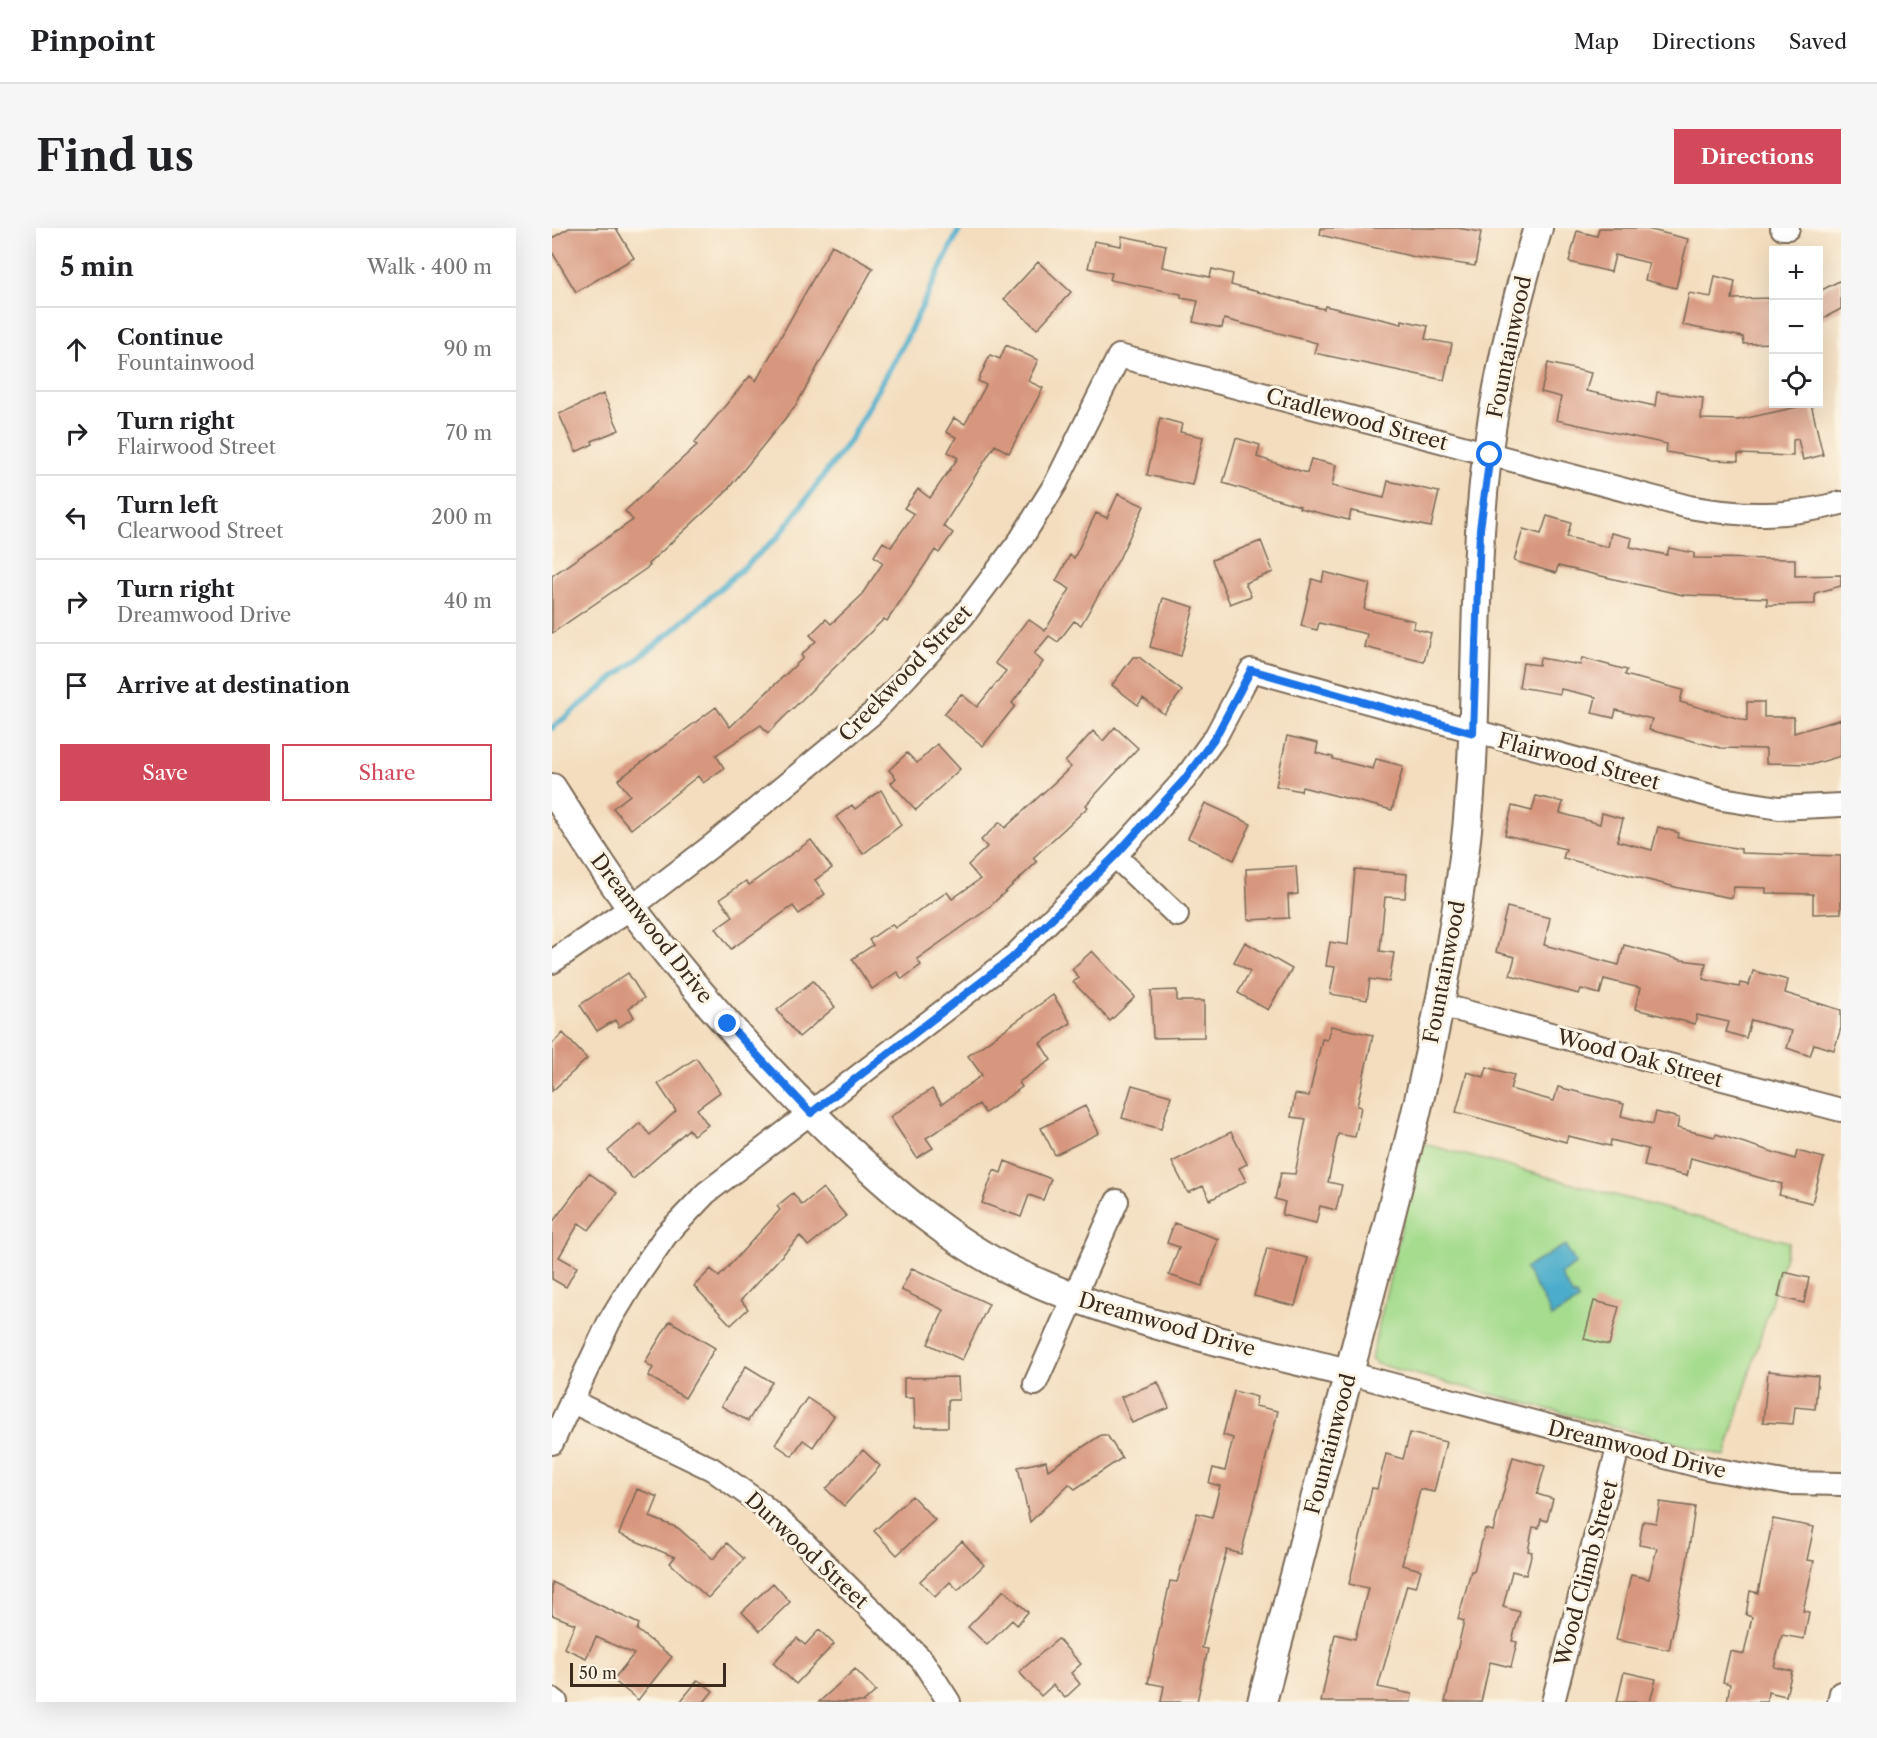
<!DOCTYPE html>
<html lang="en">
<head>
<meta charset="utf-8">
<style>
  :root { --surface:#fff; --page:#f6f6f6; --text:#202124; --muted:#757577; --line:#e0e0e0; --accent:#d1495b }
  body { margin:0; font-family:"Libre Caslon Text",serif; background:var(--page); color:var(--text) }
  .controls { position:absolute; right:18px; top:18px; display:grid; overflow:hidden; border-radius:0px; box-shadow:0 6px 24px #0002 }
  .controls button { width:54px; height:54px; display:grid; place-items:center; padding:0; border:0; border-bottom:2px solid var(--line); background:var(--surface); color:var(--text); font:30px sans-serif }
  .scale { position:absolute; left:18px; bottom:15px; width:156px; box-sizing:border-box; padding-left:6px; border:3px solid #3b2a1e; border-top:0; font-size:16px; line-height:21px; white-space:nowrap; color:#3b2a1e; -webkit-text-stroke:4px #fcf5e5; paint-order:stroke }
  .stop { position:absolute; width:18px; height:18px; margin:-14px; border:4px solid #1a73e8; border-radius:50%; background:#fff }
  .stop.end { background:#1a73e8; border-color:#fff; box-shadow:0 2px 6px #0008 }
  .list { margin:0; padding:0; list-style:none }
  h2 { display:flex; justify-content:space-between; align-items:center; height:78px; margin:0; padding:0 24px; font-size:26px }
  h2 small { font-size:20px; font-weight:400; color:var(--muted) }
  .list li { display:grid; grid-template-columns:39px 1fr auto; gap:18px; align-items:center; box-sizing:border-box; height:84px; padding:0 24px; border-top:2px solid var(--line) }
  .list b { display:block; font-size:22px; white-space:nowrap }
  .list p { margin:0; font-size:20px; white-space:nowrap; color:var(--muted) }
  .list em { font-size:20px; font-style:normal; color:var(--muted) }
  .actions { display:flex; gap:12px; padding:18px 24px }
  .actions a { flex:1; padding:14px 0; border:2px solid var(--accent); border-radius:0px; text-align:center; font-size:21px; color:var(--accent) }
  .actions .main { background:var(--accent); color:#fff }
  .icon { flex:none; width:33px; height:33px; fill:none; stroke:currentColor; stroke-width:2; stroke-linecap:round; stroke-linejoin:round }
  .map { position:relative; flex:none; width:1289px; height:1474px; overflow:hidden; border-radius:0px }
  header { display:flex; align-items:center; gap:36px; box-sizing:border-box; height:84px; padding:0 30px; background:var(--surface); border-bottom:2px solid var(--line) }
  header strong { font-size:28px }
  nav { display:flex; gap:33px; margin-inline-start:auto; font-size:21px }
  .intro { display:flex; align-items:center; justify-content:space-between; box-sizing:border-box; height:144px; padding:0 36px }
  h1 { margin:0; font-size:42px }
  .button { padding:15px 27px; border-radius:0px; background:var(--accent); color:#fff; font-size:21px; font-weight:700 }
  main { display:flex; gap:36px; padding:0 36px }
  aside { flex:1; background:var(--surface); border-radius:0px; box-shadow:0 6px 24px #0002 }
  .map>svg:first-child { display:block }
  .green { fill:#a5dc8e; stroke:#708356; stroke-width:1.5 }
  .water { fill:#4cadcb; stroke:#446c74; stroke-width:1.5 }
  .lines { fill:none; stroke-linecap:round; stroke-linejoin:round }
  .stream { stroke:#4cadcb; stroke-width:6 }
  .building { fill:#d7967e }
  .minor-casing { stroke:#7b6956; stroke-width:26 }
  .tertiary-casing { stroke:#7b6956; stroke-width:32 }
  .minor { stroke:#fff; stroke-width:22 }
  .tertiary { stroke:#fff; stroke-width:28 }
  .route { stroke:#1a73e8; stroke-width:8 }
  .labels { text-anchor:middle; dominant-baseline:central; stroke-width:6; stroke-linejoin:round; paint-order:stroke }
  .street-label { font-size:21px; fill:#3b2a1e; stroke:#fcf5e5 }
</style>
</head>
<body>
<header>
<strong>Pinpoint</strong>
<nav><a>Map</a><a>Directions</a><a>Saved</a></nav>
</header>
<div class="intro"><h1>Find us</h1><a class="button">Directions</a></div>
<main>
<aside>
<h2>5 min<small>Walk · 400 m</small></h2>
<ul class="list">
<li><svg class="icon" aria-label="ahead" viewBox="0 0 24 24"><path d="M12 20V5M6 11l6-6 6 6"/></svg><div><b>Continue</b><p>Fountainwood</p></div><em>90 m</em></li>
<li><svg class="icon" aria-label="right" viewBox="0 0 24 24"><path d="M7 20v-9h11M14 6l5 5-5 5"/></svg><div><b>Turn right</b><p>Flairwood Street</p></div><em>70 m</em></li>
<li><svg class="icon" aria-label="left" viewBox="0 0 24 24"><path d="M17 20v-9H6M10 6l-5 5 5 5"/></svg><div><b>Turn left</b><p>Clearwood Street</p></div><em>200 m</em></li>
<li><svg class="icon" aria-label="right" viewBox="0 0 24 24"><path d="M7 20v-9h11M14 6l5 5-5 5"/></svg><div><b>Turn right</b><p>Dreamwood Drive</p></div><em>40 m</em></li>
<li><svg class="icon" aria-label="arrive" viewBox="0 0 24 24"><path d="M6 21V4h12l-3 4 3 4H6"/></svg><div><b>Arrive at destination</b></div></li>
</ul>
<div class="actions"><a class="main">Save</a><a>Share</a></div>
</aside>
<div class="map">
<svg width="1289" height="1474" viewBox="0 0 1289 1474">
  <rect width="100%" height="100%" fill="#fcf5e5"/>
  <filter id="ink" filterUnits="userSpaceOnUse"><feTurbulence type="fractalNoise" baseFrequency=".0167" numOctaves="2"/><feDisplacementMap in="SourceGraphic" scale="12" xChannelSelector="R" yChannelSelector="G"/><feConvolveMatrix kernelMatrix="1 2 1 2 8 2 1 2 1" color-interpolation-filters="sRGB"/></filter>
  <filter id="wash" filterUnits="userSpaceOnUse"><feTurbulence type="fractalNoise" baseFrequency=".008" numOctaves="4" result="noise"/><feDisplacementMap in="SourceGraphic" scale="24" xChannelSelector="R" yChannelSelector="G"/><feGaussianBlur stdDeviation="1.35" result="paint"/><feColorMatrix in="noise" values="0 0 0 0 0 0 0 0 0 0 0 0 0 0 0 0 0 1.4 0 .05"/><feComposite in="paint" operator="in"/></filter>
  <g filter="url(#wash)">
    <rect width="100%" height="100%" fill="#f3ddbe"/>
    <!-- green -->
    <path class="green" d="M869,915L1237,1014L1173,1228L825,1136L819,1131Z"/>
    <!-- water -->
    <path class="water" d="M1013,1017L1024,1036L1008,1046L1021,1068L1024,1067L1027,1073L999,1089L997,1082L973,1040Z"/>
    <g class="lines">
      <!-- stream -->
      <path class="stream" d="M0,500L120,403L226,309L298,212L353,113L408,0"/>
    </g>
    <g id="blocks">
      <!-- building -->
      <path class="building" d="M17,0H64L82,30L24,64L0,24V10Z
        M769,0H905L929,4L923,38L863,29L768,7Z
        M1047,0H1091L1136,11L1124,60L1093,52L1097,35L1063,27L1059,44L1017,34L1025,3L1045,8Z
        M570,8L614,17L610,39L658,49L660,41L681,46L679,57L772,81L773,78L850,96V92L876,98L873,111L900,116L892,152L762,125L765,115L672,91L670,100L641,94L646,73L629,70V66L558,52L560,45L536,40L542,13L569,18Z
        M280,17L321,40L244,177L172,266L96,336L98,338L0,405V348L81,292L73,283L145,217L142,215L198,148L204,153Z
        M486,34L519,64L485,101L452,71Z
        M1163,48L1183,53L1180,71L1221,70V115L1192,116L1191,109L1130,97L1137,65L1159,69Z
        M1289,52V81L1266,93V64Z
        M454,117L486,132L476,153L491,160L457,225L443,217L391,298L401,305L387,325L383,322L335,393L332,391L216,505L209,497L164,527L172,540L151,555L146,548L79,601L61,580L78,567L66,552L164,479L178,499L251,430L249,427L264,413L258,407L274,391L279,396L308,369L331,335L322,328L331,314L339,319L362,286L352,280L366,261L378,270L406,230L396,224L404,209L394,204L402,190L413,196L434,157L426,153L438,127L448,131Z
        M996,135L1039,145L1034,163L1103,178L1105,164L1151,170L1149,191L1186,192L1259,176L1271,227L1251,232L1246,211L1241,212V228L1186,226V233L1160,232L1114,224L1115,216L1004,192L1009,169L989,164Z
        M51,166L67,202L40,213L41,216L24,224L7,186Z
        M608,190L630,196L628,204L651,209L640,257L595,247Z
        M684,210L708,217L705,229L755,245L759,231L784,237L780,258L832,270L836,253L887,264L879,299L799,283L797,292L747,280L748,278L671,255Z
        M566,266L592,278L567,331L529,397L522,393L506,414L497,408L482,426L491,434L460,475L463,478L431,518L392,486L409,466L425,479L454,443L443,435L476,391L493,403L518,361L504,353L518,327L522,330L544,285L555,290Z
        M995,288L1019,295L1015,309L1056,319L1059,305L1080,310L1078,319L1115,327L1117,320L1142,325V330L1243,331V348L1289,347V358L1263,365V376L1215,377V370L1131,367L1006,338L1004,345L962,333L971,301L989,306Z
        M709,313L721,344L693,355L699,368L678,376L660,332Z
        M772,344L818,356L812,381L863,393L861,400L879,405L872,434L812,419L815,406L767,395L765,402L749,398L760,351L770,354Z
        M611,370L642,379L629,428L598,419Z
        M581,429H587L630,463L612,486L591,470L586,477L560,457Z
        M988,430L1028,437L1030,430L1075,442L1073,447L1131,462L1128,474L1195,493V474H1212V489H1242V505L1289,491V528L1262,536L1214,535V521L1169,520L1097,502L1100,491L1064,482L1062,490L1040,485L1044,469L1009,461L1008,466L967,459L971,435L987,437Z
        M563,499L586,520L534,577L536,579L481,630L485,634L433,683L365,731L369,737L350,751L345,744L320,761L300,731L321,717L317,712L340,696L343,700L395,664L400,671L428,651L416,637L435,619L429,612L448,594L453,600L519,539L513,534L541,503L551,513Z
        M735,508L766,515L764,525L781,529V531L821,541L824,531L851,538L840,582L750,559L749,563L724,558Z
        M385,516L408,541L364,582L339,555L344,550L337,542L355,525L365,535Z
        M329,562L349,597L311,626L284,589L300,577L303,581Z
        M984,568L1011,574L1008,585L1048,596L1050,585L1071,591L1065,613L1100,622L1106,599L1127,605L1126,610L1189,621V625L1289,628V685L1261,686V666L1214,665V660L1182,659L1180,670L1127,660L1011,630L1014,621L953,607L960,578L980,583Z
        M653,575L699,596L682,632L636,610Z
        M259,612L280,640L263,652L273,666L247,686L241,678L179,721L164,700L181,688L168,671L194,653L197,657Z
        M744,638L746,666L736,667L737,690L696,692L694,641Z
        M803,641L855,646L853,670L833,669L828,723L842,725L837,754L818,751L815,772L778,766L783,739L774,738L778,714L796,717Z
        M955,679L998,690L992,717L1067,737L1072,717L1129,732L1154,735L1151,751L1187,759L1188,755L1197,757L1201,743L1236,752L1233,765L1289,782V800L1282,822L1262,816L1258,828L1235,820L1240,803L1199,792L1194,810L1174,804L1177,794L1145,787L1143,796L1083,781L1088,760L1052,751L1048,766L1029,761L1027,766L958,747L963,729L944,724Z
        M693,714L740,741L716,782L686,765L698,743L682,734Z
        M540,723L583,769L558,793L521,754L527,750L520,741Z
        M76,745L92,770L77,780L82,789L67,799L63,792L45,803L28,777Z
        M261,753L283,779L247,809L225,782Z
        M625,762V773H652V809L601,810L599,763Z
        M501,767L519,795L488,815L499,832L467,854L470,859L433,885L427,876L374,910L381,920L365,930L338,889L380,861L390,876L430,847L416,828Z
        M779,798L821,807L805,878L809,879L803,909L786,906L776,954L790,957L784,982L768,978L764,995L730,987L733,974L723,971L729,945L743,946L754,891L739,889L743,866L757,868L770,811L775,812Z
        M11,805L35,831L0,863V816Z
        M144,830L168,864L145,881L156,897L141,907L137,901L81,951L56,923L88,895L98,907L124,883L106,856Z
        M935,839L962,847L958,861L1002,873L1006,859L1072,876L1069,888L1101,896L1104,884L1127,890L1125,900L1163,909L1164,906L1243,931L1245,923L1272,930L1260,975L1227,967L1230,956L1139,930L1135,948L1092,938L1096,921L1059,912L1058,918L1016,908L1014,914L904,884L915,844L932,849Z
        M580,857L619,868L609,901L570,890Z
        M533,878L547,905L503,927L489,900Z
        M679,904L695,936L687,940L694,953L658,972L651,958L636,965L620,934Z
        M453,933L499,951L491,972L477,967L469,989L430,975L442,942L449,945Z
        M37,945L65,965L37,1002L27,995L7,1029L25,1039L14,1059L0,1051V995Z
        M271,960L294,988L256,1018L248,1008L189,1072L196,1081L179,1097L142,1058L159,1041L167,1049L228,982L225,978L241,965L250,977Z
        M622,995L666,1011L650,1058L617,1047L627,1019L615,1015Z
        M715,1020L756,1030L743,1078L702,1068Z
        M360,1040L437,1076L410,1132L376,1116L392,1082L349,1062Z
        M1232,1044L1257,1050L1252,1075L1226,1069Z
        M1042,1073L1067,1079L1057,1117L1032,1111Z
        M118,1093L163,1120L133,1170L96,1148L101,1140L93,1134Z
        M194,1138L220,1154L196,1193L169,1178Z
        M1216,1143L1266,1148L1263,1181L1243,1179L1241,1196L1211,1194Z
        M406,1149L407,1172H396V1199H363L362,1170H352V1150Z
        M606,1154L617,1180L580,1195L569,1169Z
        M682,1163L705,1169L703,1178L726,1183L689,1326L675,1322L663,1364L650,1420L656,1421L645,1474H609L612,1458L596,1455L618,1353L625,1354L645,1285L660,1289L668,1258L657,1255L661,1240L673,1243L681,1210L671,1207Z
        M255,1170L282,1188L261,1219L251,1212L240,1228L223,1216Z
        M858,1205L894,1214L882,1264L868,1261L850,1337L869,1342L864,1359L855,1357L826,1459L860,1466L859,1474H769L783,1406L803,1411L816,1360L797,1356L820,1260L825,1261L834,1226L851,1231Z
        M549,1207H555L570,1230L523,1261L517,1256L478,1294L466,1239L494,1233L496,1242Z
        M311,1222L328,1238L292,1278L274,1261Z
        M961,1229L993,1238L985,1266L1001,1271L995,1293L989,1291L987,1300L981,1299L976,1323L980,1324L974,1347L960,1343L951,1379L968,1384L960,1413L965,1414L959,1439L938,1434L929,1474H893L912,1393L906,1391L919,1343H922L933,1301L941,1303Z
        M85,1261L106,1269L98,1289L126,1300L161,1331L175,1315L192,1331L156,1370L118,1335L123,1329L67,1306Z
        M360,1268L383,1292L345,1327L322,1303Z
        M1108,1274L1143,1279L1135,1334L1117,1422L1064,1412L1079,1347L1097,1351L1105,1320L1087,1317L1091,1293L1104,1295Z
        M1221,1291L1262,1299L1255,1332L1262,1333L1251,1383L1257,1384L1252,1411L1230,1407L1222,1439L1240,1443L1234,1468L1216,1464L1215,1474H1175L1178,1456L1171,1454L1178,1423L1192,1426L1200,1389L1194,1387L1198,1363L1206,1365Z
        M410,1313L432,1337L406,1362L398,1354L383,1369L368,1353Z
        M0,1354L87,1396L85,1402L120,1429L86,1472L61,1452L82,1426L44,1409L34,1430L12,1420L23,1396L0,1387Z
        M221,1355L238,1374L208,1403L190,1384Z
        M452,1362L476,1384L465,1397L460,1392L435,1417L416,1399Z
        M267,1402L282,1416L244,1456L221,1435L245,1410L253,1417Z
        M506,1411L529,1436L519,1445L528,1456L513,1470L501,1457L489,1468L467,1444Z
        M303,1441L324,1463L312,1474H267Z
        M1072,1444L1104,1451L1098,1474H1065Z
        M146,1452L161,1463L152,1474H128Z"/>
    </g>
  </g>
  <g filter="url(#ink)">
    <use href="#blocks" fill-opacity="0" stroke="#7b6956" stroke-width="1.5"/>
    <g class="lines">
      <defs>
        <path id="minor" d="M1230,0H1236
          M563,628L625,687
          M0,734L80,679L162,616L321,485L411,388L469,311L504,255L567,128L1137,279C1192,289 1235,289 1289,275
          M888,777L1289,882
          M796,1145L1155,1240L1237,1255L1289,1256
          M483,1156L565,973
          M19,1173L160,1241L209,1276L244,1307L370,1432L397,1474
          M0,1215L57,1094L80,1056L114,1007L154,965L459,731L563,628L632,552L664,508L699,442L1170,571L1227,580L1289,577
          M0,1471L4,1474
          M1001,1474L1067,1216
          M1287,1474L1289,1465"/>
        <path id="tertiary" d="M0,560C31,609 62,659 99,705C158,780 224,852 293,918C343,965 399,1014 462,1044C568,1094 683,1117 796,1145
          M710,1474C739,1364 767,1254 797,1145C840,982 886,818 909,651C926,536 921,420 928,304C934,203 956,97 986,0"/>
      </defs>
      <!-- minor casing -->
      <use href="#minor" class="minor-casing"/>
      <!-- tertiary casing -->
      <use href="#tertiary" class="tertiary-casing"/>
      <!-- minor -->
      <use href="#minor" class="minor"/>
      <!-- tertiary -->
      <use href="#tertiary" class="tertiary"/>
    </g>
  </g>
  <g class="lines" filter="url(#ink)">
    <!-- route -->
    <path class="route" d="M176,796L259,885L459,731L563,628L632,552L664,508L699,442L921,505L928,301L938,227"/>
  </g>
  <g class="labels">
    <!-- street labels -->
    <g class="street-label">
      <text transform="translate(957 119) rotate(-78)">Fountainwood</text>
      <text transform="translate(805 191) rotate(15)">Cradlewood Street</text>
      <text transform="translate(353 445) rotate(-46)">Creekwood Street</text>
      <text transform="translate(1027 533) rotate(15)">Flairwood Street</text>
      <text transform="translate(100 700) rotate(52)">Dreamwood Drive</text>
      <text transform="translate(892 744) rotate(-79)">Fountainwood</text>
      <text transform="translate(1088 830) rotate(15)">Wood Oak Street</text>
      <text transform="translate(615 1096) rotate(16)">Dreamwood Drive</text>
      <text transform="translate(778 1216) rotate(-75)">Fountainwood</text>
      <text transform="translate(1085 1221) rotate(14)">Dreamwood Drive</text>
      <text transform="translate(255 1322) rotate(43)">Durwood Street</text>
      <text transform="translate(1034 1345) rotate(-75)">Wood Climb Street</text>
    </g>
  </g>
</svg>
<div class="controls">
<button>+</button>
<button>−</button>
<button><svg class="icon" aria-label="locate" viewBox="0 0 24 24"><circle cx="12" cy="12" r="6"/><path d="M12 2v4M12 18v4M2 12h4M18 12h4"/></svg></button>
</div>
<div class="scale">50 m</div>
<div class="stop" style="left:938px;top:227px"></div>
<div class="stop end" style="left:176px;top:796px"></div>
</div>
</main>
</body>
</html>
